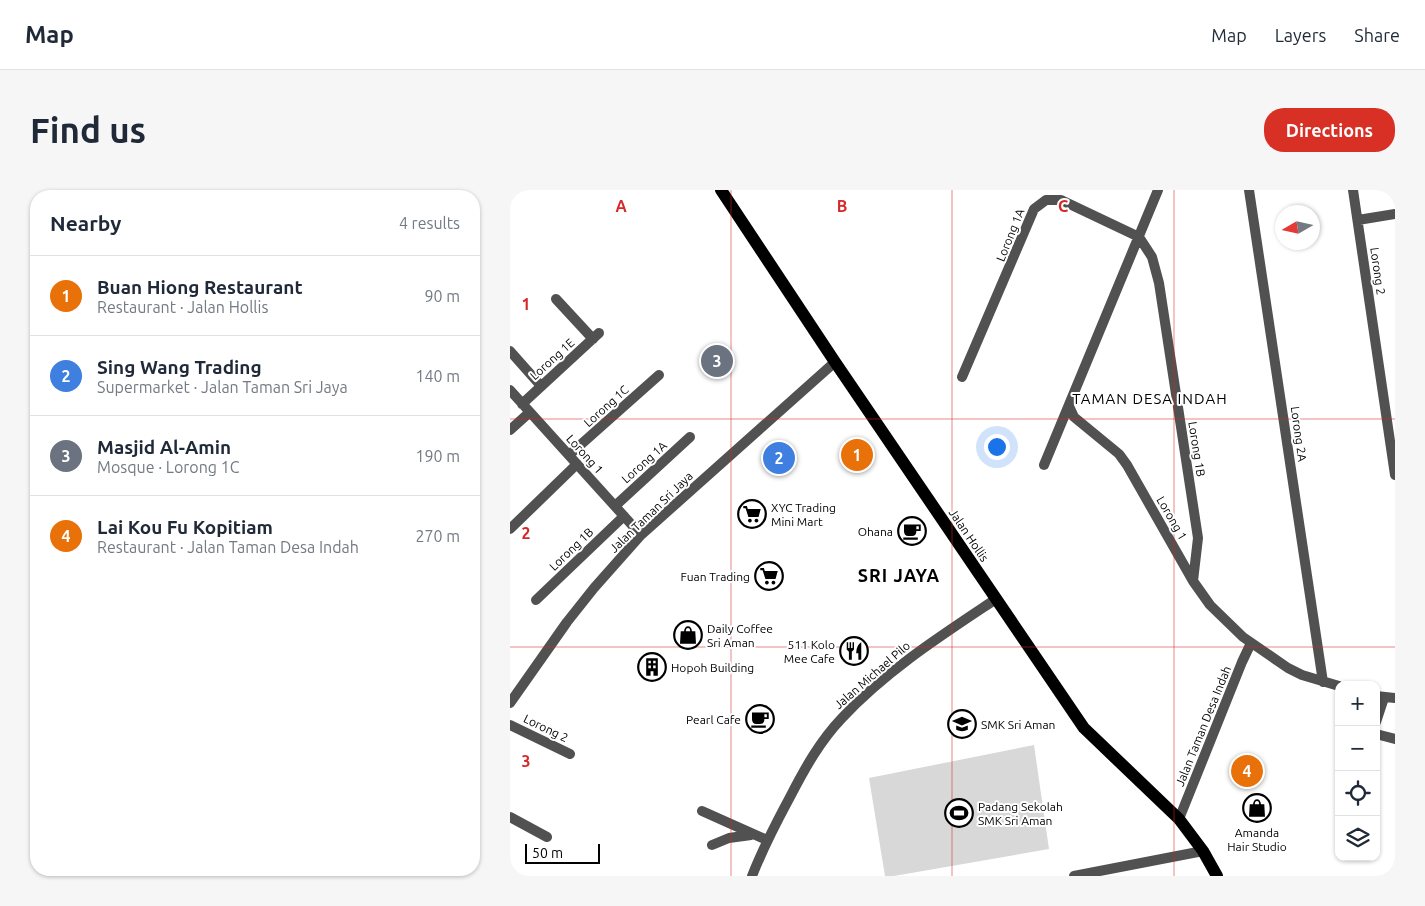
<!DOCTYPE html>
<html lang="en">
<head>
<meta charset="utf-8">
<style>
  :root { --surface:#fff; --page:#f6f6f7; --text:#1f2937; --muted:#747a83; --line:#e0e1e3; --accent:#d93025 }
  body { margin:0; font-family:Ubuntu,sans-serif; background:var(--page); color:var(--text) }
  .controls { position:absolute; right:15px; bottom:15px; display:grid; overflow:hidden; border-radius:10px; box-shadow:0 1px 4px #0004 }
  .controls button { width:45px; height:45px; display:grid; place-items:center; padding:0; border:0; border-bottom:1px solid var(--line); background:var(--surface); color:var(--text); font:25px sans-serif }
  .compass { position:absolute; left:765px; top:15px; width:45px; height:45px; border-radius:50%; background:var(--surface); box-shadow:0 1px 4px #0004; rotate:261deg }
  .scale { position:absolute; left:15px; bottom:12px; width:75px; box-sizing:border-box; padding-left:5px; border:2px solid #000; border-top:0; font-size:14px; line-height:18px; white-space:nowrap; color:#000; -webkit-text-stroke:4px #fff; paint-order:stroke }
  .you { position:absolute; left:486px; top:256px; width:18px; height:18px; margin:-12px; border:4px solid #fff; border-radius:50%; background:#1a73e8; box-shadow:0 0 0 8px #1a73e833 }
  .badge { display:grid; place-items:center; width:32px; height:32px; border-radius:50%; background:var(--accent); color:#fff; font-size:16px; font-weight:700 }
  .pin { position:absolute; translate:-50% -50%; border:2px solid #fff; box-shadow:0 1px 5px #0006 }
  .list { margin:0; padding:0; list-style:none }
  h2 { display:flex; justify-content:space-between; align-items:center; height:65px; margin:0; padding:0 20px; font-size:21px }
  h2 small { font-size:16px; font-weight:400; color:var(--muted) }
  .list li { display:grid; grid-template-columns:32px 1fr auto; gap:15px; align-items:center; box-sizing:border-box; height:80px; padding:0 20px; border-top:1px solid var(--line) }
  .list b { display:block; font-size:19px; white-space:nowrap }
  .list p { margin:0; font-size:16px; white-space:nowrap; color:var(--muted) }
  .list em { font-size:16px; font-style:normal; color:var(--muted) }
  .icon { flex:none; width:28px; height:28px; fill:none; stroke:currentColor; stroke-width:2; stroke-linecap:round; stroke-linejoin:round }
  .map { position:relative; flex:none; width:885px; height:686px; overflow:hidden; border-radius:20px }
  header { display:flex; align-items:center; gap:30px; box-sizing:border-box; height:70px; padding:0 25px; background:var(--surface); border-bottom:1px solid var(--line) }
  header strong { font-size:24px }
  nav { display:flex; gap:28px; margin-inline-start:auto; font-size:18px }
  .intro { display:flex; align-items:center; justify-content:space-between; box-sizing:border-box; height:120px; padding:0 30px }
  h1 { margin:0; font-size:35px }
  .button { padding:12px 22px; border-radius:20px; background:var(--accent); color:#fff; font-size:18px; font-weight:700 }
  main { display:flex; gap:30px; padding:0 30px }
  aside { flex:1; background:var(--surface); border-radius:20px; box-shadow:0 1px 4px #0004 }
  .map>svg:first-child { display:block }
  .green { fill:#d8d8d8 }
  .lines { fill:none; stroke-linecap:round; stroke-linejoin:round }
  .minor { stroke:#515151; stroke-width:10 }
  .major { stroke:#000; stroke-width:12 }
  .grid { fill:none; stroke:#d62828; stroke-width:1; stroke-opacity:0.55 }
  .labels { text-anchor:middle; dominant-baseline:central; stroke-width:4; stroke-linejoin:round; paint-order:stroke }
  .street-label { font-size:12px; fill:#000; stroke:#fff }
  .poi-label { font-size:12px; fill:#000; stroke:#fff; text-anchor:start }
  .quarter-label { font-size:15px; letter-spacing:1px; fill:#000; stroke:#fff }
  .district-label { font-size:18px; font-weight:bold; letter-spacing:1px; fill:#000; stroke:#fff }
  .grid-label { font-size:16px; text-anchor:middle; font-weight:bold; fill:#d62828; stroke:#fff; stroke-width:4; stroke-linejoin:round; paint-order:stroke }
</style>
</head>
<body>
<header>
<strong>Map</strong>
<nav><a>Map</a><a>Layers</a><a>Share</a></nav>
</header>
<div class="intro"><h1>Find us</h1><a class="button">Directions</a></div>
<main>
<aside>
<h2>Nearby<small>4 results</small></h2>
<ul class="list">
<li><span class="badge" style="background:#e8710a">1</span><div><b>Buan Hiong Restaurant</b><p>Restaurant · Jalan Hollis</p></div><em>90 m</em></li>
<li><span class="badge" style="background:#3f7fe0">2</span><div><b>Sing Wang Trading</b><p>Supermarket · Jalan Taman Sri Jaya</p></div><em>140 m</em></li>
<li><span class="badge" style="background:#6b7280">3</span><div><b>Masjid Al-Amin</b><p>Mosque · Lorong 1C</p></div><em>190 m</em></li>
<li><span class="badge" style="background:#e8710a">4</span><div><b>Lai Kou Fu Kopitiam</b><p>Restaurant · Jalan Taman Desa Indah</p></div><em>270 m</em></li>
</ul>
</aside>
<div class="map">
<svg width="885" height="686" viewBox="0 0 885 686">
  <rect width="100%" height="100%" fill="#fff"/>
  <!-- green -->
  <path class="green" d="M524,555L539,659L384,686H375L359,588Z"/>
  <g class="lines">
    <!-- minor -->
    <path class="minor" d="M739,0L813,492
      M843,0L885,285
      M848,30L885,24
      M629,47L642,67L649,93L688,348L683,391
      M46,109L83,149
      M0,161L31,196
      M452,187L524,19L536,10H551L629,47
      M0,200L131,345
      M12,214L89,143
      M559,216L564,227L609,264L617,275L683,391L700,415L733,447L778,478L792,485L829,496
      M0,240L20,222
      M59,265L149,185
      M534,275L648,0
      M105,316L180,247
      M0,339L67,274
      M26,410L114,326
      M866,506L885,508
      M0,513L57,432L84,398L131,345L325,172
      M866,532L874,508
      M0,535L60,564
      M866,544L885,549
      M192,621L257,650
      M0,627L37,647
      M669,629L732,472L741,453
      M202,655L219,648L241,645
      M242,686C253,658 266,633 280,607C295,578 310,551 332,528C377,480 432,445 486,409
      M564,686L693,661"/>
    <!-- major -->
    <path class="major" d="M211,0L325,172L574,538L669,629L693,661L707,686"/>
  </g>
  <!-- grid -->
  <path class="grid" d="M221,0V686M442,0V686M664,0V686M0,229H885M0,457H885"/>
  <!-- icons -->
  <defs>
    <symbol id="supermarket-ring" viewBox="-11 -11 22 22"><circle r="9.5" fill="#fff" stroke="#000" stroke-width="1.5"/><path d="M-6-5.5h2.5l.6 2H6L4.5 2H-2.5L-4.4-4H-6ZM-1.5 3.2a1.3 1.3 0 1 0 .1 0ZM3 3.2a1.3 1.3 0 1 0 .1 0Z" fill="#000"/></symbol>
    <symbol id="cafe-ring" viewBox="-11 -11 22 22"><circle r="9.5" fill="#fff" stroke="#000" stroke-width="1.5"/><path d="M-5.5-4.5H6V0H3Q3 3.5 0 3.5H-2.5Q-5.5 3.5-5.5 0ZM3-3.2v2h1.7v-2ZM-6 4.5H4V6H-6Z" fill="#000"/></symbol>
    <symbol id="shop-ring" viewBox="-11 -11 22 22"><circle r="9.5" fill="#fff" stroke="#000" stroke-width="1.5"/><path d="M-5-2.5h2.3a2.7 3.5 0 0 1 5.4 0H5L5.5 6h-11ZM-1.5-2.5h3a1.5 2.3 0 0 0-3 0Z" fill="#000"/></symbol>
    <symbol id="restaurant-ring" viewBox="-11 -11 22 22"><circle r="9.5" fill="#fff" stroke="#000" stroke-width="1.5"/><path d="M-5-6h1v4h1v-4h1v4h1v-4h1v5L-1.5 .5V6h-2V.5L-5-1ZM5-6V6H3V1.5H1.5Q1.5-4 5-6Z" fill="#000"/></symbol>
    <symbol id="building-ring" viewBox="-11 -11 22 22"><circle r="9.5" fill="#fff" stroke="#000" stroke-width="1.5"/><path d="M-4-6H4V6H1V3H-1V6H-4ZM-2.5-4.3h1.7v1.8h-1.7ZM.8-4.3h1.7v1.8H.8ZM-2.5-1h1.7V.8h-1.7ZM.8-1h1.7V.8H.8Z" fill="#000"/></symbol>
    <symbol id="school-ring" viewBox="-11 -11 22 22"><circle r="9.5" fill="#fff" stroke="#000" stroke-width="1.5"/><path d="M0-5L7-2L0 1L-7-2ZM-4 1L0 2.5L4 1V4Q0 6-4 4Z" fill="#000"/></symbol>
    <symbol id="stadium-ring" viewBox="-11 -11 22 22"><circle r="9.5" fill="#fff" stroke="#000" stroke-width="1.5"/><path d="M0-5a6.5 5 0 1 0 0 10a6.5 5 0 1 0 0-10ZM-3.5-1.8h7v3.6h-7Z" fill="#000"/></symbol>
  </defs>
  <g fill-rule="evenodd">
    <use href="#supermarket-ring" x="226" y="308" width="32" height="32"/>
    <use href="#cafe-ring" x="386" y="325" width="32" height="32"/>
    <use href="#supermarket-ring" x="243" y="370" width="32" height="32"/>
    <use href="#shop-ring" x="162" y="429" width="32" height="32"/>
    <use href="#restaurant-ring" x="328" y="445" width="32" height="32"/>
    <use href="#building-ring" x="126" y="461" width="32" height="32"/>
    <use href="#cafe-ring" x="234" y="513" width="32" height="32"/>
    <use href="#school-ring" x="436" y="518" width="32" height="32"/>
    <use href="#shop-ring" x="731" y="602" width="32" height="32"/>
    <use href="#stadium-ring" x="433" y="607" width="32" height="32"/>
  </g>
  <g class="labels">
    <!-- street labels -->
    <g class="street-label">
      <text transform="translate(500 45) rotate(-68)">Lorong 1A</text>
      <text transform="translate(868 81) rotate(82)">Lorong 2</text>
      <text transform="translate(42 169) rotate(-42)">Lorong 1E</text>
      <text transform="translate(96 216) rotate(-42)">Lorong 1C</text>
      <text transform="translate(789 244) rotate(82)">Lorong 2A</text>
      <text transform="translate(687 259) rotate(81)">Lorong 1B</text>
      <text transform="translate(75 264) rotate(48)">Lorong 1</text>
      <text transform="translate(134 272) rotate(-42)">Lorong 1A</text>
      <text transform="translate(141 322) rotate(-44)">Jalan Taman Sri Jaya</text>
      <text transform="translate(662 328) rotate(60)">Lorong 1</text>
      <text transform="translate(459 345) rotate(56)">Jalan Hollis</text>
      <text transform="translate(61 359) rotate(-44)">Lorong 1B</text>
      <text transform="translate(362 485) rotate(-41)">Jalan Michael Pilo</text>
      <text transform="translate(693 536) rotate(-68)">Jalan Taman Desa Indah</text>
      <text transform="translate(36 538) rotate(26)">Lorong 2</text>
    </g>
    <!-- poi labels -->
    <g class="poi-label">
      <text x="261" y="317">XYC Trading<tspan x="261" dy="14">Mini Mart</tspan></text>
      <text x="383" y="341" text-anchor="end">Ohana</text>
      <text x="240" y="386" text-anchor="end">Fuan Trading</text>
      <text x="197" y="438">Daily Coffee<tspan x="197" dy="14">Sri Aman</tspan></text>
      <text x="325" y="454" text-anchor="end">511 Kolo<tspan x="325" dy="14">Mee Cafe</tspan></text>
      <text x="161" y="477">Hopoh Building</text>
      <text x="231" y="529" text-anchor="end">Pearl Cafe</text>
      <text x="471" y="534">SMK Sri Aman</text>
      <text x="468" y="616">Padang Sekolah<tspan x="468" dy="14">SMK Sri Aman</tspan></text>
      <text x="747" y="642" text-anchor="middle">Amanda<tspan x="747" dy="14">Hair Studio</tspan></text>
    </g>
    <!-- quarter labels -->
    <g class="quarter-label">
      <text x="640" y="208">TAMAN DESA INDAH</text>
    </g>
    <!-- district labels -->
    <g class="district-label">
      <text x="389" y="385">SRI JAYA</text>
    </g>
  </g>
  <g class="grid-label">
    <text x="111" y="22">A</text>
    <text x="332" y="22">B</text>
    <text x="553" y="22">C</text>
    <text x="16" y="120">1</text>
    <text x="16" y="349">2</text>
    <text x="16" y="577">3</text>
  </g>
</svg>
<div class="controls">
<button>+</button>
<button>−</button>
<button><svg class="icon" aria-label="locate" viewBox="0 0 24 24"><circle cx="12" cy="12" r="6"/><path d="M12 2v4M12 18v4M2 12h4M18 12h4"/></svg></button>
<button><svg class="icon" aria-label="layers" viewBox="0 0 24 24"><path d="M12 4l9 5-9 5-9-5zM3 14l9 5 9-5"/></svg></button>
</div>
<svg class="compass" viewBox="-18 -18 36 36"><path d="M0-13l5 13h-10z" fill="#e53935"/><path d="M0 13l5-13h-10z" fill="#747a83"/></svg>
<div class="scale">50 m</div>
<div class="you"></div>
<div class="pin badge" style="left:347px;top:265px;background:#e8710a">1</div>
<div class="pin badge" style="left:269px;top:268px;background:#3f7fe0">2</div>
<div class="pin badge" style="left:207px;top:171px;background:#6b7280">3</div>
<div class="pin badge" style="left:737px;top:581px;background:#e8710a">4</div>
</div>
</main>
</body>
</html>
